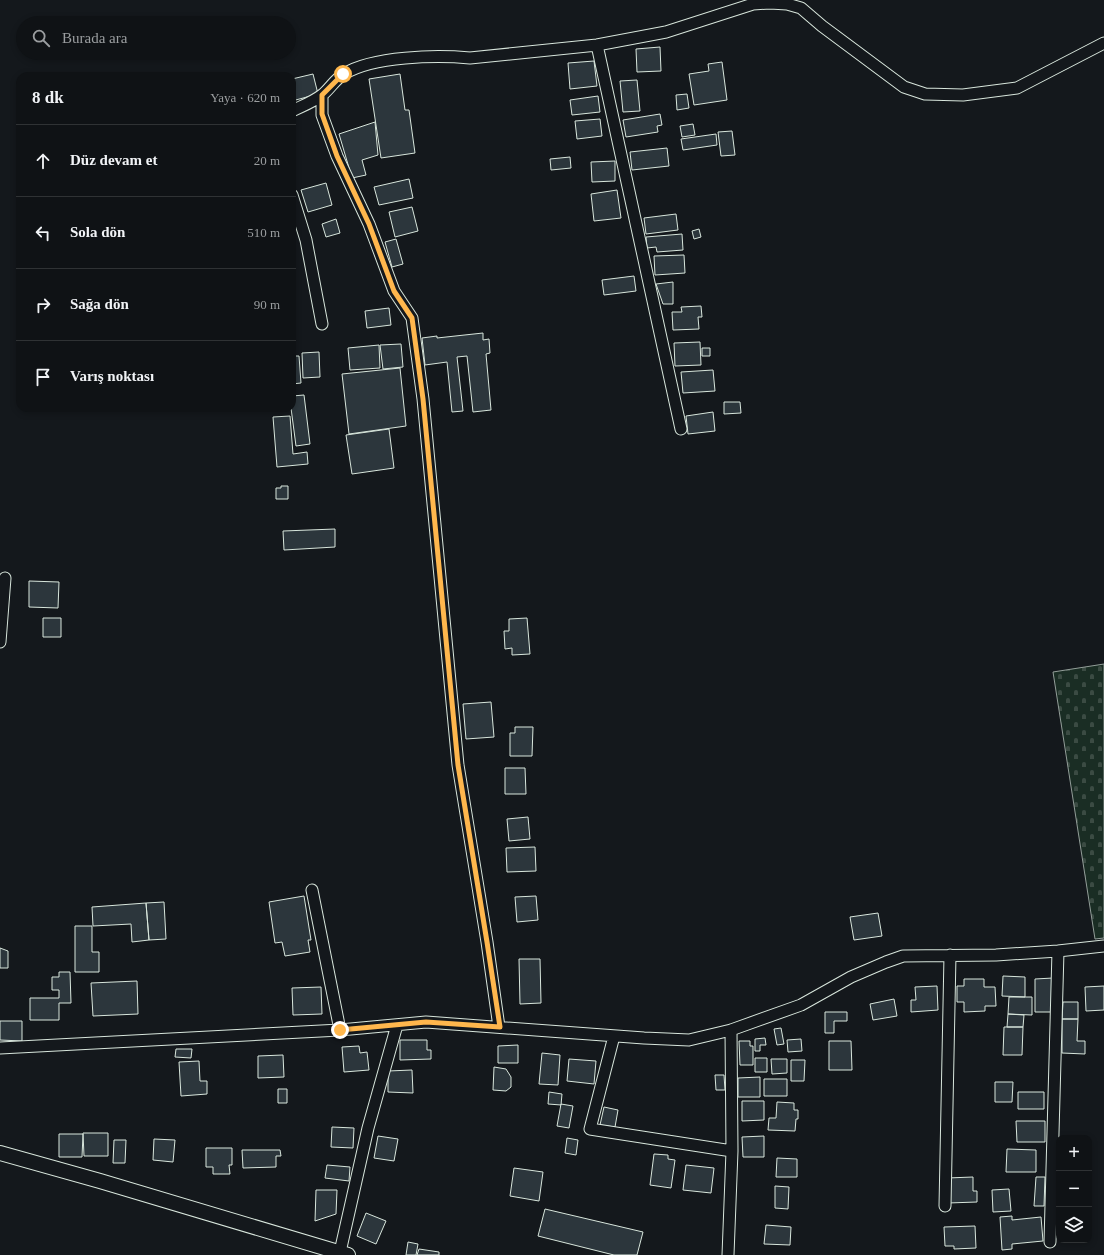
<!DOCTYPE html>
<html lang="tr">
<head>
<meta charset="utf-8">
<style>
  :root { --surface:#0f1215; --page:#181b1e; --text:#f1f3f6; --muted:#9b9ea0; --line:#2f3234 }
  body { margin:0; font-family:"Times New Roman",serif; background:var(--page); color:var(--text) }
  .controls { position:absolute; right:12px; bottom:12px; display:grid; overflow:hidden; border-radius:8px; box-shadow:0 2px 6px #0003 }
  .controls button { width:36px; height:36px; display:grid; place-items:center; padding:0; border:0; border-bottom:1px solid var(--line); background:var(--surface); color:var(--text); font:20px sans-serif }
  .stop { position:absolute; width:12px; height:12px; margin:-9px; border:3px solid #ffb74d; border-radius:50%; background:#fff }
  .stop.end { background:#ffb74d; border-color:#fff; box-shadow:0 1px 4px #0008 }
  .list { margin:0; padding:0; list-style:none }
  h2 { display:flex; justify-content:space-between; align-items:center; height:52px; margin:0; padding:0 16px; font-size:17px }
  h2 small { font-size:13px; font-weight:400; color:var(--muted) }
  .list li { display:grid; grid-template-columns:26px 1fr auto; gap:12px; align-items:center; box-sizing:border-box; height:72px; padding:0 16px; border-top:1px solid var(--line) }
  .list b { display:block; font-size:15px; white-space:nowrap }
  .list em { font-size:13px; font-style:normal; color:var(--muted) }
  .icon { flex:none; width:22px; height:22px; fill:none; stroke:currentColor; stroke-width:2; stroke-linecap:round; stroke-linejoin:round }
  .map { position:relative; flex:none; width:1104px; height:1255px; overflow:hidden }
  .search { position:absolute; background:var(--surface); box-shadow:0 2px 6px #0003; left:16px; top:16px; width:280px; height:44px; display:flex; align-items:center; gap:10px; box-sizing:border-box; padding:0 14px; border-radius:22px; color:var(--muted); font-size:15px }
  .panel { position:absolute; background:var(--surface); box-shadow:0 2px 6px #0003; left:16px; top:72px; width:280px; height:340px; border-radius:12px }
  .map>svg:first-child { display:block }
  .cemetery { fill:url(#cemetery-stones); stroke:#939e99 }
  .building { fill:#2c363c; stroke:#d8e6dc }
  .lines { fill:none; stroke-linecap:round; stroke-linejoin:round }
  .minor-casing { stroke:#d8e6dc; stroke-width:13 }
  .tertiary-casing { stroke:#d8e6dc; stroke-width:16 }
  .minor { stroke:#14181c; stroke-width:11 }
  .tertiary { stroke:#14181c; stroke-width:14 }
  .route { stroke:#ffb74d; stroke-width:5 }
</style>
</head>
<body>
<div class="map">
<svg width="1104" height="1255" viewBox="0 0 1104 1255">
  <defs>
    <pattern id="cemetery-stones" width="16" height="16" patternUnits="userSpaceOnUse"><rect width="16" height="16" fill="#1a2d24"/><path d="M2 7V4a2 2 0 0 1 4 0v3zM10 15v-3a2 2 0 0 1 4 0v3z" fill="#3b4b43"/></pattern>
  </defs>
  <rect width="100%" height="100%" fill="#14181c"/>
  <!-- cemetery -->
  <path class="cemetery" d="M1104,664V938L1095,939L1053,672Z"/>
  <!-- building -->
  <path class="building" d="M660,47L661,71L637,72L636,49Z
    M594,61L597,86L570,89L568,63Z
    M722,62L727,100L694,105L689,74L709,71L708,64Z
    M313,74L318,94L292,101V79Z
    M400,74L405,110H409L415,153L381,158L369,79Z
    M637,80L640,111L623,112L620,81Z
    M687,94L689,108L677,110L676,95Z
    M598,96L600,112L572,115L570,100Z
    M660,114L662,125L657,126L658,132L626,137L623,120Z
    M600,119L602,136L577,139L575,121Z
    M375,122L378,155L362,160L366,175L352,178L339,134Z
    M693,124L695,135L682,137L680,126Z
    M732,131L735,155L721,156L718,132Z
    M716,134L717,145L683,150L681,139Z
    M667,148L669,166L632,170L630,152Z
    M570,157L571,168L551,170L550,159Z
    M615,161V181L592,182L591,162Z
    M409,179L413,198L379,205L374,187Z
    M326,183L332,205L308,212L301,190Z
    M617,190L621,218L594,221L591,194Z
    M412,207L418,231L395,237L389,212Z
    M676,214L678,230L646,234L644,218Z
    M336,219L340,233L326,237L322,224Z
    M699,229L701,237L694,239L692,231Z
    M682,234L683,250L657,252L656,247L647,248L646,237Z
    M396,239L403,264L392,267L385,242Z
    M684,255L685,273L655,275L654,256Z
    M634,276L636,291L604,295L602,280Z
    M673,282V304H663L656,284Z
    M701,306L702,317H698L699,329L673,330L672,312H682L681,307Z
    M389,308L391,325L367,328L365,311Z
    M483,333V340L489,339L490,353L486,354L491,410L473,412L467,356L457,357L463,411L452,412L447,362L425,365L422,338L437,336V338Z
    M700,342L701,365L675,366L674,343Z
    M401,344L403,367L383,369L380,345Z
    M379,345L380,368L350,370L348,348Z
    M702,348H710V356H702Z
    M319,352L320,377L303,378L302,353Z
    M292,356H299L301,383L292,384Z
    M400,368L406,426L349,434L342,374Z
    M713,370L715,391L683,393L681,372Z
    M304,395L310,444L296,446L291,408L292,396Z
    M724,402H740L741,413L724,414Z
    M713,412L715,431L688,434L686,416Z
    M290,416L293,454L307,452L308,464L277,467L273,417Z
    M389,429L394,468L352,474L346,435Z
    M281,486H288V499H276V488H281Z
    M335,529V547L284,550L283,531Z
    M29,581L59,582L58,608L29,607Z
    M43,618H61V637H43Z
    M527,618L530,654L512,655V648L505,649L504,631H509V619Z
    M491,702L494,737L466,739L463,704Z
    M515,727H533L532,756H510V733H515Z
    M505,768H525L526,794H505Z
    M528,817L530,839L509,841L507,819Z
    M535,847L536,871L507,872L506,848Z
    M304,896L311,940H308L310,952L285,956L282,942L275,943L269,902Z
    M536,896L538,920L517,922L515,897Z
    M164,902L166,939L149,940L146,903Z
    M146,903L149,940L132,942L131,924L93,926L92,907Z
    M878,913L882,936L854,940L850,917Z
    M75,926H92V952H99V972H75Z
    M0,948L8,951V968H0Z
    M519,959H540L541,1003L520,1004Z
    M59,972H70L71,1003H59V1020H30V998H59V990H52V977H59Z
    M1003,976L1025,977V997L1002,996Z
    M1053,978V1012H1035V979Z
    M964,979H984V987H995L996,1006H985V1011L964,1012V1002H957V986H964Z
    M137,981L138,1014L93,1016L91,983Z
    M937,986L938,1010L911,1012V1000H916L915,987Z
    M1104,986V1010L1086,1011L1085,987Z
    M321,987L322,1014L293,1015L292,988Z
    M1009,997H1032V1015L1008,1014Z
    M894,999L897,1016L873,1020L870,1004Z
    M1063,1002H1078V1019H1062Z
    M825,1012H847V1021H834V1033H825Z
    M1008,1014L1024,1015L1023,1027H1007Z
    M1062,1019H1078L1077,1041H1085V1054L1062,1053Z
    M0,1021H22V1041L0,1040Z
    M1004,1027H1023L1022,1055H1003Z
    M781,1028L784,1044L777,1045L774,1029Z
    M765,1038L766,1045H760V1051H755V1039Z
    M801,1039L802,1051L788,1052L787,1040Z
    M400,1040H427V1050H431V1059L400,1060Z
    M739,1041H750V1046H753V1065H740Z
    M829,1041H851L852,1070H829Z
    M518,1045V1063H498V1046Z
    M359,1046L360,1053L367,1052L369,1070L344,1072L342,1047Z
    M176,1049H192L191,1058L175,1057Z
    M542,1053L560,1055L558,1085L539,1084Z
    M283,1055L284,1077L258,1078V1056Z
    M755,1058H767V1072H755Z
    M569,1059L596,1061L594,1084L567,1081Z
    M771,1059H787V1073L772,1074Z
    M791,1060H805L804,1081H791Z
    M199,1061L200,1081H207V1094L181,1096L179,1062Z
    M494,1067L506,1069L511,1077V1087L506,1091L493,1090Z
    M412,1070L413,1093L388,1092V1071Z
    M715,1075H724L725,1090H716Z
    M760,1077V1097H738V1078Z
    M764,1079H787V1096H764Z
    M995,1082H1013L1012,1102H995Z
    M278,1089H287V1103H278Z
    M549,1092L562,1094L561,1105L548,1104Z
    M1018,1092H1044V1109H1018Z
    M742,1101H764V1120L742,1121Z
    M777,1102L794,1103V1110H798V1119H796L795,1131L768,1130L769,1118H776Z
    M561,1104L573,1106L569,1128L557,1126Z
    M604,1107L618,1110L615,1127L600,1125Z
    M1016,1121H1045V1142H1017Z
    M332,1127L354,1128L353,1148L331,1147Z
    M83,1133H108V1156H84Z
    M59,1134H83L82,1157H59Z
    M378,1136L398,1139L394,1161L374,1158Z
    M764,1136V1157H743L742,1137Z
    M567,1138L578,1140L576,1155L565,1153Z
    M154,1139L175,1140L173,1162L153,1160Z
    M114,1140H126L125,1163H113Z
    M206,1148H232V1165H229L230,1174H213V1167H206Z
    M1007,1149L1036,1150V1172H1006Z
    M242,1150H280L281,1156H276V1167L243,1168Z
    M654,1154L668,1155V1159L675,1160L671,1188L650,1185Z
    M777,1158L797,1159V1177H776Z
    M327,1165L350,1167L349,1181L325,1178Z
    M686,1165L714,1168L711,1193L683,1190Z
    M514,1168L543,1172L539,1201L510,1196Z
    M973,1177V1191H977V1202L948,1203L947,1178Z
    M1036,1177H1045L1044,1206H1034Z
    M775,1186L789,1187L788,1209L775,1208Z
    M1009,1189L1011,1211L993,1212L992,1190Z
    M316,1190H337L336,1214L315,1221Z
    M545,1209L643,1232L637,1255H614L538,1236Z
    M366,1213L386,1221L376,1244L357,1236Z
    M1012,1216V1220L1041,1217L1043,1241L1012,1244V1249L1002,1250L1000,1217Z
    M766,1225L791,1227L790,1245L764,1244Z
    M975,1226L976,1248L954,1249V1246H945L944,1227Z
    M408,1242L418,1244L416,1255H406Z
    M419,1249L439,1252V1255H417Z"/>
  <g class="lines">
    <defs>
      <path id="minor" d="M597,45L681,429
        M322,95V115L337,156L369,224L394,291L412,318L423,399L458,765L487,942L499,1027
        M292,111C302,106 313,102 322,95C330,89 335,79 344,74C373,56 436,55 470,58L597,45L666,32L753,4L770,3L787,4L801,8L822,26L904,87L925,94L963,95L1017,88L1104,43
        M292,195L306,240L322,324
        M0,642L5,578
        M312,890L340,1030
        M614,1036L590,1129L732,1151
        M0,1048L340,1030L426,1022L644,1038L689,1040L731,1030L801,1005L851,977L886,962L903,956L996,955L1058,951L1104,946
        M945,1206L950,955
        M1050,1242L1058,951
        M340,1252L368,1128L397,1025
        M728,1255L732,1151L731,1030"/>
      <path id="tertiary" d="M0,1153L100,1181L348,1255"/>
    </defs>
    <!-- minor casing -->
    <use href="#minor" class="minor-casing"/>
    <!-- tertiary casing -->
    <use href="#tertiary" class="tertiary-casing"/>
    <!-- minor -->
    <use href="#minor" class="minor"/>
    <!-- tertiary -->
    <use href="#tertiary" class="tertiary"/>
  </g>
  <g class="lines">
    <!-- route -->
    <path class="route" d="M340,1030L426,1022L500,1027L487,942L458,765L423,399L412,318L394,291L369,224L337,156L322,114V95L343,74"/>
  </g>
</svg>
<div class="controls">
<button>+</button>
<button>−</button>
<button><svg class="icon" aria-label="layers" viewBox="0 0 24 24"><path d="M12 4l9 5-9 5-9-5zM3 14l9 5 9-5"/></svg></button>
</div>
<div class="stop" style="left:343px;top:74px"></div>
<div class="stop end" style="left:340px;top:1030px"></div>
<div class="search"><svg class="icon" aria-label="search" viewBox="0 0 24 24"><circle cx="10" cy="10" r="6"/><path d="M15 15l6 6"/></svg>Burada ara</div>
<section class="panel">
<h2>8 dk<small>Yaya · 620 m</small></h2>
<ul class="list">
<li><svg class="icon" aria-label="ahead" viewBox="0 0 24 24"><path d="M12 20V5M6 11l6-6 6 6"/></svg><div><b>Düz devam et</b></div><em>20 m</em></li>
<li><svg class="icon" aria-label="left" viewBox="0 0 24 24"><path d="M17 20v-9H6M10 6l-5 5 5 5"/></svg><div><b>Sola dön</b></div><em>510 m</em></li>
<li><svg class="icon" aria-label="right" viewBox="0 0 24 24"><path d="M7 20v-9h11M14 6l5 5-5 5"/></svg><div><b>Sağa dön</b></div><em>90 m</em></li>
<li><svg class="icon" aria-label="arrive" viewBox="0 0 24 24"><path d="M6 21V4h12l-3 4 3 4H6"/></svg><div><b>Varış noktası</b></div></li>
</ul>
</section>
</div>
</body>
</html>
